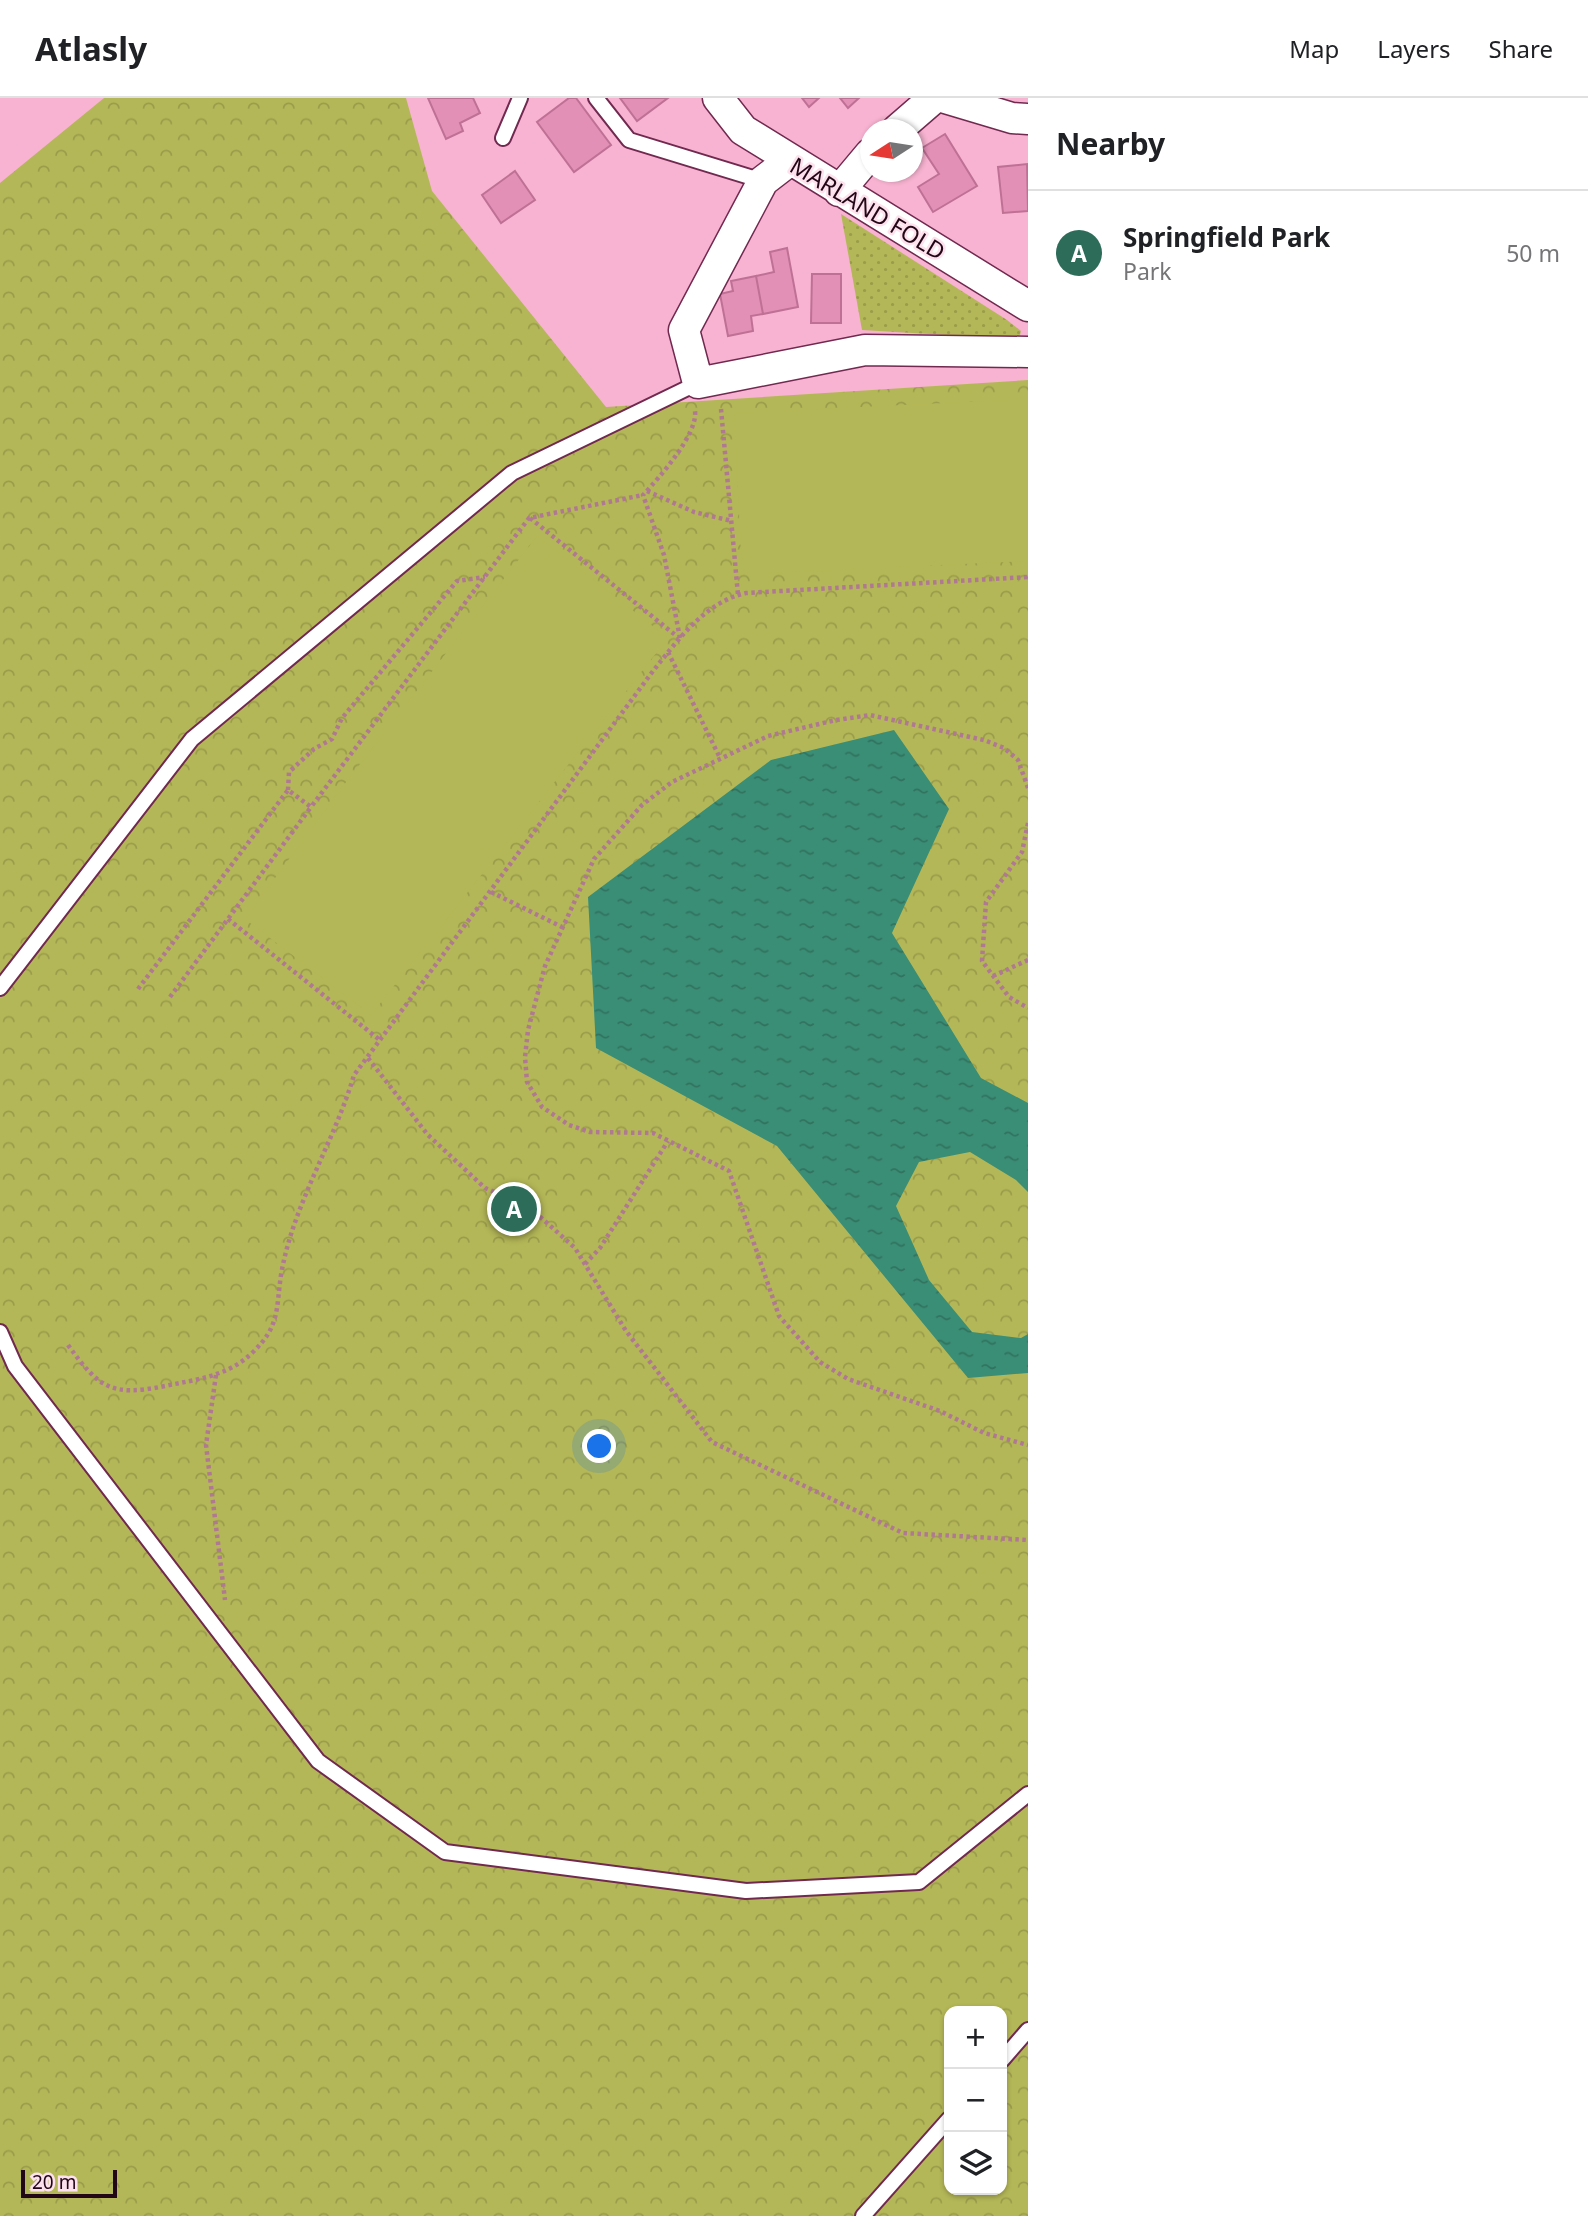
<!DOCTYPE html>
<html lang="en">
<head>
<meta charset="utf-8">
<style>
  :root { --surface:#fff; --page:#f2f2f2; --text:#202124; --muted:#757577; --line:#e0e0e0; --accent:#2d6c59 }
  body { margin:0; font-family:"Noto Sans",sans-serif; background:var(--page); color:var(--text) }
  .controls { position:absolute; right:21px; bottom:21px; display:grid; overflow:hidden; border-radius:14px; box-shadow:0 2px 5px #0004 }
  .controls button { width:63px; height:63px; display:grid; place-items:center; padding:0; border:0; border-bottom:2px solid var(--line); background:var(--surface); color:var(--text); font:35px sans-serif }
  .compass { position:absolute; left:860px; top:21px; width:63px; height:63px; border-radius:50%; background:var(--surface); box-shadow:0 2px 5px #0004; rotate:258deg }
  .scale { position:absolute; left:21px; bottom:18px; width:96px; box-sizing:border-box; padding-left:7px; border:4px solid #240716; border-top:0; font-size:19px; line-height:24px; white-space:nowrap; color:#240716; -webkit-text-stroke:5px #fde2ed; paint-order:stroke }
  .you { position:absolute; left:600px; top:1349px; width:24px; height:24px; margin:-18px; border:5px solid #fff; border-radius:50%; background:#1a73e8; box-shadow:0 0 0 10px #1a73e833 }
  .badge { display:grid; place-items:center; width:46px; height:46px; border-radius:50%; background:var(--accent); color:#fff; font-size:23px; font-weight:700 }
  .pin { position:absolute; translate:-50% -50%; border:4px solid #fff; box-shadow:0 2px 7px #0006 }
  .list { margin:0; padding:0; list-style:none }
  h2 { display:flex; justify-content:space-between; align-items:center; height:91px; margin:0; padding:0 28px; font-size:30px }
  h2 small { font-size:23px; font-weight:400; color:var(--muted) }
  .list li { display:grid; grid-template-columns:46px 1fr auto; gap:21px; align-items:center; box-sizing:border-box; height:126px; padding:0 28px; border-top:2px solid var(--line) }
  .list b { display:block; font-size:26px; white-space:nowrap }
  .list p { margin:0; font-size:23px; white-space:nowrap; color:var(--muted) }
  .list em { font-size:23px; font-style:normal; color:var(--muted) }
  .icon { flex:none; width:38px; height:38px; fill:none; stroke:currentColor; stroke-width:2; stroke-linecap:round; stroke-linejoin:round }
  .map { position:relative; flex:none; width:1028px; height:2118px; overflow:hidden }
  header { display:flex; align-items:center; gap:42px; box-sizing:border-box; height:98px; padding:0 35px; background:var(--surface); border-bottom:2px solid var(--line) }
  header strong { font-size:33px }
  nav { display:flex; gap:38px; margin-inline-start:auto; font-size:24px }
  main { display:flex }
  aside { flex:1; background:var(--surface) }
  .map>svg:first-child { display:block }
  .grass { fill:url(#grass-dots) }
  .park { fill:url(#park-crowns); fill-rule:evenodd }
  .pitch { fill:#b4b757 }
  .water { fill:url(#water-ripples) }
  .building { fill:#e290b6; stroke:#bf7095; stroke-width:2 }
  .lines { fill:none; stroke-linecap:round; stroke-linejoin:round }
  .lane-casing { stroke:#71294f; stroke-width:18 }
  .street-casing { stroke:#71294f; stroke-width:33 }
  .path { stroke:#b07992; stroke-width:4.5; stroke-dasharray:3.5 3.5; stroke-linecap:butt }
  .lane { stroke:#fff; stroke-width:14 }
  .street { stroke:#fff; stroke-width:30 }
  .labels { text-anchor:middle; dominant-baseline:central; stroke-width:5; stroke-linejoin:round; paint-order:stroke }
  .street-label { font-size:23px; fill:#240716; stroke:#fde2ed }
</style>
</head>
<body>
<header>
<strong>Atlasly</strong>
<nav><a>Map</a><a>Layers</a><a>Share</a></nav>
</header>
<main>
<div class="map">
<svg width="1028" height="2118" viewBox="0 0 1028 2118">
  <defs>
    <pattern id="grass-dots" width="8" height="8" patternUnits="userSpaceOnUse" patternTransform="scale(1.75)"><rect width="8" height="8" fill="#b4b757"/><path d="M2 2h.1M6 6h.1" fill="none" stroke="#9b9c4b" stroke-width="1.8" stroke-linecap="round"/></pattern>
    <pattern id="park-crowns" width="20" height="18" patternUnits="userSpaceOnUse" patternTransform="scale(1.75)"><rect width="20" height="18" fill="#b4b757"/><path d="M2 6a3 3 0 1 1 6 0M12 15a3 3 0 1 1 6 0" fill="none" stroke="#9b9c4b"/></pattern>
    <pattern id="water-ripples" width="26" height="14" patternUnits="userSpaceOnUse" patternTransform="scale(1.75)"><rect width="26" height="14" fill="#3a8e75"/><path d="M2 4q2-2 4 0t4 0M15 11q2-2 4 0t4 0" fill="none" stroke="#31725f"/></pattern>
  </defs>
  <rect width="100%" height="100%" fill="#f7b3d1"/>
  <!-- grass -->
  <path class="grass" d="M841,116L1007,222L1021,233L1020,237L1013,241L862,232Z"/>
  <!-- park -->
  <path class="park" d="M104,0H406L432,93L606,309L1028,282V2118H0V85ZM949,1913H1002V2092H949Z"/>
  <!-- pitch -->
  <path class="pitch" d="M1028,301V463L742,476L734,315Z
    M537,438L668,540L371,917L245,821L333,701Z"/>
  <!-- water -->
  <path class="water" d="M894,632L949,711L892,835L981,980L1028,1005V1094L1016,1082L970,1054L919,1064L896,1108L929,1182L972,1234L1021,1240L1028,1236V1275L968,1280L777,1048L596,950L588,799L771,662Z"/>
  <!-- building -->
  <path class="building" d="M428,0H473L480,15L460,25L463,33L446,41Z
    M569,0H576L611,47L574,74L537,24Z
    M620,0H668L637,23Z
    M802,0H819L809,9Z
    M840,0H859L848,10Z
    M945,36L977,88L933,114L918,89L939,76L922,50Z
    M1027,66L1028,113L1003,115L998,69Z
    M515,73L535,102L501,125L482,97Z
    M787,150L798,209L763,216L756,178L774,174L770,154Z
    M812,176H841V225H811Z
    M756,178L763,216L751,218L753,233L728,238L720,196L733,193L731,183Z"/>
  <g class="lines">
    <defs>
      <path id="lane" d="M596,0L629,42L763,83
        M503,40L520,0
        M0,890L192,641L512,375L698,285
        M0,1234L15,1268L318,1663L445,1754L746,1793L919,1784L1028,1696
        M1002,1962L1028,1932
        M863,2118L949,2021"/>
      <path id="street" d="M718,0L743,32L1028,208
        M945,0L1012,20L1028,21
        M897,32L934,0
        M789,63L763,83L684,232L698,285L865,252L1028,254
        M839,93L870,56"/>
    </defs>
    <!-- lane casing -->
    <use href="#lane" class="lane-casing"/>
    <!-- street casing -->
    <use href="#street" class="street-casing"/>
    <!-- path -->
    <path class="path" d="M721,311L738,497
      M647,393L694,414L732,423
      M530,420L679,540
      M680,540L664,457L643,397C659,380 698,336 695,313
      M668,554L720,660
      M1028,690L1018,662L1004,650L984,642L870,617L836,622L768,638L672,684L642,707L594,761L545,868L528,932L525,959L527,984L542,1009L569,1027L590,1034L653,1035L729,1073L779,1218L820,1264L848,1281L940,1313L984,1335L1028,1347
      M288,692L289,674L314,651L332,641L342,620L457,483L485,479
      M1028,725L1022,754L986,804L982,863L1009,899L1028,910
      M491,794L562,829
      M228,821L381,943
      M993,878L1028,862
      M138,891L288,692L311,709L529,420L643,397
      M170,899L311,709
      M368,960L428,1037L485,1090L528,1108L575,1150L626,1233L712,1344L903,1435L1028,1442
      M585,1166L600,1150L668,1043
      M68,1247C99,1290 111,1299 165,1288C198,1281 229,1278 253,1254C280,1228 276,1211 281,1177C293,1106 334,1045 354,977L653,573C678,542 705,504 746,495L1028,479
      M216,1277L206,1347L225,1502"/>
    <!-- lane -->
    <use href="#lane" class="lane"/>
    <!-- street -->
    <use href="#street" class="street"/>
  </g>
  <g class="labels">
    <!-- street labels -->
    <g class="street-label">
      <text transform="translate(868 110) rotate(31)">MARLAND FOLD</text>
    </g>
  </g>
</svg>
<div class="controls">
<button>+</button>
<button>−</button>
<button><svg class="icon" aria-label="layers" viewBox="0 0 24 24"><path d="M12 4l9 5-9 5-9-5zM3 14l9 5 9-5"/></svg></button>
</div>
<svg class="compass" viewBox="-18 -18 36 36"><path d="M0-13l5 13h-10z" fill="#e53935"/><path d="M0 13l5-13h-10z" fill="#757577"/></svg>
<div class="scale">20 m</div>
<div class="you"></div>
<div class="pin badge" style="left:514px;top:1111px">A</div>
</div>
<aside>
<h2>Nearby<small></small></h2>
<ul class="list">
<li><span class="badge">A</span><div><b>Springfield Park</b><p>Park</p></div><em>50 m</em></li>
</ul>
</aside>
</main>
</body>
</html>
